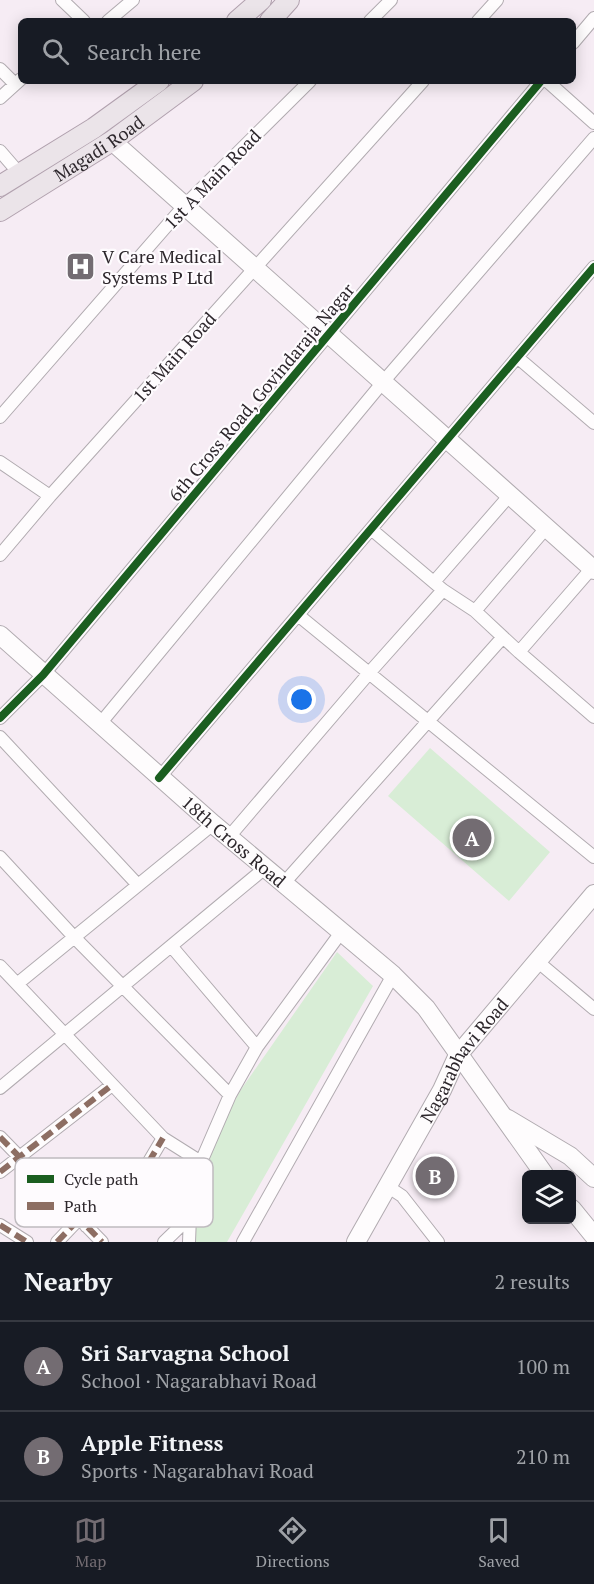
<!DOCTYPE html>
<html lang="en">
<head>
<meta charset="utf-8">
<style>
  :root { --surface:#171b24; --page:#242831; --text:#f1f3f6; --muted:#9ea1a6; --line:#363941; --accent:#736c72 }
  body { margin:0; font-family:"PT Serif",serif; background:var(--page); color:var(--text) }
  .controls { position:absolute; right:18px; bottom:18px; display:grid; overflow:hidden; border-radius:9px; box-shadow:0 3px 15px #0003 }
  .controls button { width:54px; height:54px; display:grid; place-items:center; padding:0; border:0; border-bottom:2px solid var(--line); background:var(--surface); color:var(--text); font:30px sans-serif }
  .you { position:absolute; left:302px; top:700px; width:21px; height:21px; margin:-15px; border:4px solid #fff; border-radius:50%; background:#1a73e8; box-shadow:0 0 0 9px #1a73e833 }
  .badge { display:grid; place-items:center; width:39px; height:39px; border-radius:50%; background:var(--accent); color:#fff; font-size:20px; font-weight:700 }
  .pin { position:absolute; translate:-50% -50%; border:3px solid #fff; box-shadow:0 2px 6px #0006 }
  .list { margin:0; padding:0; list-style:none }
  h2 { display:flex; justify-content:space-between; align-items:center; height:78px; margin:0; padding:0 24px; font-size:26px }
  h2 small { font-size:20px; font-weight:400; color:var(--muted) }
  .list li { display:grid; grid-template-columns:39px 1fr auto; gap:18px; align-items:center; box-sizing:border-box; height:90px; padding:0 24px; border-top:2px solid var(--line) }
  .list b { display:block; font-size:22px; white-space:nowrap }
  .list p { margin:0; font-size:20px; white-space:nowrap; color:var(--muted) }
  .list em { font-size:20px; font-style:normal; color:var(--muted) }
  .icon { flex:none; width:33px; height:33px; fill:none; stroke:currentColor; stroke-width:2; stroke-linecap:round; stroke-linejoin:round }
  .map { position:relative; flex:none; width:594px; height:1242px; overflow:hidden }
  .search { position:absolute; background:var(--surface); box-shadow:0 3px 15px #0003; left:18px; right:18px; top:18px; height:66px; display:flex; align-items:center; gap:15px; box-sizing:border-box; padding:0 21px; border-radius:9px; color:var(--muted); font-size:22px }
  .sheet { height:258px; background:var(--surface) }
  nav { display:flex; justify-content:space-around; align-items:center; box-sizing:border-box; height:84px; border-top:2px solid var(--line); background:var(--surface); font-size:16px; color:var(--muted) }
  nav a { display:grid; justify-items:center; gap:3px }
  nav .on { color:var(--accent) }
  .map>svg:first-child { display:block }
  .green { fill:#d8edd6 }
  .lines { fill:none; stroke-linecap:round; stroke-linejoin:round }
  .street-casing { stroke:#b1abb0; stroke-width:14 }
  .secondary-casing { stroke:#b1abb0; stroke-width:20 }
  .primary-casing { stroke:#b1a1ae; stroke-width:22 }
  .street { stroke:#fefcfd; stroke-width:12 }
  .secondary { stroke:#fefcfd; stroke-width:18 }
  .primary { stroke:#ebe4e9; stroke-width:20 }
  .quiet { stroke:#8d6e63; stroke-width:6; stroke-dasharray:12 6; stroke-linecap:butt }
  .cycleway-casing { stroke:#fefbfe; stroke-width:11 }
  .cycleway { stroke:#1b5e20; stroke-width:8 }
  .labels { text-anchor:middle; dominant-baseline:central; stroke-width:4.5; stroke-linejoin:round; paint-order:stroke }
  .street-label { font-size:18px; fill:#2d272c; stroke:#fefbfe }
  .poi-label { font-size:18px; fill:#2d272c; stroke:#fefbfe; text-anchor:start }
  .key { fill:#fefbfe; stroke:#bfbbbf; stroke-width:1.5 }
  .key-label { font-size:16px; fill:#2d272c }
</style>
</head>
<body>
<div class="map">
<svg width="594" height="1242" viewBox="0 0 594 1242">
  <rect width="100%" height="100%" fill="#f6ecf4"/>
  <!-- green -->
  <path class="green" d="M430,748L550,852L509,901L388,796Z
    M337,952L373,986L227,1242H192L199,1186L213,1143L240,1091Z"/>
  <g class="lines">
    <defs>
      <path id="street" d="M62,0L84,21
        M108,21L133,0
        M370,21L391,0
        M478,21L497,0
        M573,43L594,18
        M0,69L15,84
        M547,81L594,123
        M0,98L21,79
        M0,151L19,173
        M517,357L594,423
        M0,417L184,206L310,81
        M0,462L50,496
        M371,529L443,590L475,611
        M0,555L50,496L423,81
        M592,568L519,652L594,717
        M434,582L509,496
        M298,615L594,857
        M519,652L475,611L546,528
        M0,718L43,675L541,81
        M99,725L383,382L594,138
        M0,737L138,885
        M159,778L594,267
        M228,838L370,672L443,590
        M0,857L74,937L230,1095
        M284,883L503,637
        M172,947L257,1047
        M537,961L594,1009
        M0,966L163,1138L201,1162
        M17,984L213,824
        M0,1088L265,868
        M0,1137L102,1242
        M0,1172L112,1085
        M387,1186L402,1196L438,1242
        M0,1225L27,1242
        M86,1226L104,1204L144,1170L163,1138
        M57,1242L79,1219
        M164,1242L190,1217
        M189,1242L190,1217L201,1162L230,1095L257,1047L342,931
        M243,1242L393,975"/>
      <g id="secondary">
        <path d="M112,141L594,570"/>
        <path id="s1" d="M0,635L213,824L393,975L426,1008L544,1174"/>
        <path d="M508,1119L570,1156L594,1178"/>
        <path d="M572,1209L594,1236"/>
        <path id="s2" d="M356,1242L442,1090L458,1055L594,894"/>
      </g>
      <g id="primary">
        <path d="M237,21L261,0"/>
        <path d="M270,21L289,0"/>
        <path d="M0,186L94,128L159,81"/>
        <path id="s3" d="M0,211L112,141L193,81"/>
      </g>
    </defs>
    <!-- street casing -->
    <use href="#street" class="street-casing"/>
    <!-- secondary casing -->
    <use href="#secondary" class="secondary-casing"/>
    <!-- primary casing -->
    <use href="#primary" class="primary-casing"/>
    <!-- street -->
    <use href="#street" class="street"/>
    <!-- secondary -->
    <use href="#secondary" class="secondary"/>
    <!-- primary -->
    <use href="#primary" class="primary"/>
    <!-- quiet -->
    <path class="quiet" d="M0,1137L102,1242
      M0,1172L112,1085
      M0,1225L27,1242
      M86,1226L104,1204L144,1170L163,1138
      M57,1242L79,1219"/>
    <defs>
      <path id="cycleway" d="M0,718L43,675L541,81
        M159,778L594,267"/>
    </defs>
    <!-- cycleway casing -->
    <use href="#cycleway" class="cycleway-casing"/>
    <!-- cycleway -->
    <use href="#cycleway" class="cycleway"/>
  </g>
  <!-- icons -->
  <defs>
    <symbol id="hospital-square" viewBox="-11 -11 22 22"><rect x="-9" y="-9" width="18" height="18" rx="4" fill="#736c72" stroke="#fefbfe"/><path d="M-5-5h3v3.5h4V-5h3V5h-3V1.5h-4V5h-3Z" fill="#fff"/></symbol>
  </defs>
  <g fill-rule="evenodd">
    <use href="#hospital-square" x="64" y="250" width="33" height="33"/>
  </g>
  <g class="labels">
    <!-- street labels -->
    <g class="street-label">
      <text stroke="none"><textPath href="#s3" startOffset="117">Magadi Road</textPath></text>
      <text transform="translate(212 179) rotate(-46)">1st A Main Road</text>
      <text transform="translate(174 357) rotate(-48)">1st Main Road</text>
      <text transform="translate(261 392) rotate(-50)">6th Cross Road, Govindaraja Nagar</text>
      <text stroke="none"><textPath href="#s1" startOffset="312">18th Cross Road</textPath></text>
      <text stroke="none"><textPath href="#s2" startOffset="212">Nagarabhavi Road</textPath></text>
    </g>
    <!-- poi labels -->
    <g class="poi-label">
      <text x="102" y="256">V Care Medical<tspan x="102" dy="21">Systems P Ltd</tspan></text>
    </g>
  </g>
  <!-- legend -->
  <rect x="15" y="1158" width="198" height="69" rx="9" class="key"/>
  <rect x="27" y="1175" width="27" height="8" fill="#1b5e20"/>
  <rect x="27" y="1202" width="27" height="8" fill="#8d6e63"/>
  <g class="key-label">
    <text x="64" y="1185">Cycle path</text>
    <text x="64" y="1212">Path</text>
  </g>
</svg>
<div class="controls">
<button><svg class="icon" aria-label="layers" viewBox="0 0 24 24"><path d="M12 4l9 5-9 5-9-5zM3 14l9 5 9-5"/></svg></button>
</div>
<div class="you"></div>
<div class="pin badge" style="left:472px;top:838px">A</div>
<div class="pin badge" style="left:435px;top:1176px">B</div>
<div class="search"><svg class="icon" aria-label="search" viewBox="0 0 24 24"><circle cx="10" cy="10" r="6"/><path d="M15 15l6 6"/></svg>Search here</div>
</div>
<section class="sheet">
<h2>Nearby<small>2 results</small></h2>
<ul class="list">
<li><span class="badge">A</span><div><b>Sri Sarvagna School</b><p>School · Nagarabhavi Road</p></div><em>100 m</em></li>
<li><span class="badge">B</span><div><b>Apple Fitness</b><p>Sports · Nagarabhavi Road</p></div><em>210 m</em></li>
</ul>
</section>
<nav>
<a class="on"><svg class="icon" aria-label="map" viewBox="0 0 24 24"><path d="M3 6l6-2 6 2 6-2v14l-6 2-6-2-6 2zM9 4v14M15 6v14"/></svg>Map</a>
<a><svg class="icon" aria-label="directions" viewBox="0 0 24 24"><path d="M12 3l9 9-9 9-9-9zM9 14v-3h6M13 9l2 2-2 2"/></svg>Directions</a>
<a><svg class="icon" aria-label="saved" viewBox="0 0 24 24"><path d="M7 4h10v16l-5-4-5 4z"/></svg>Saved</a>
</nav>
</body>
</html>
